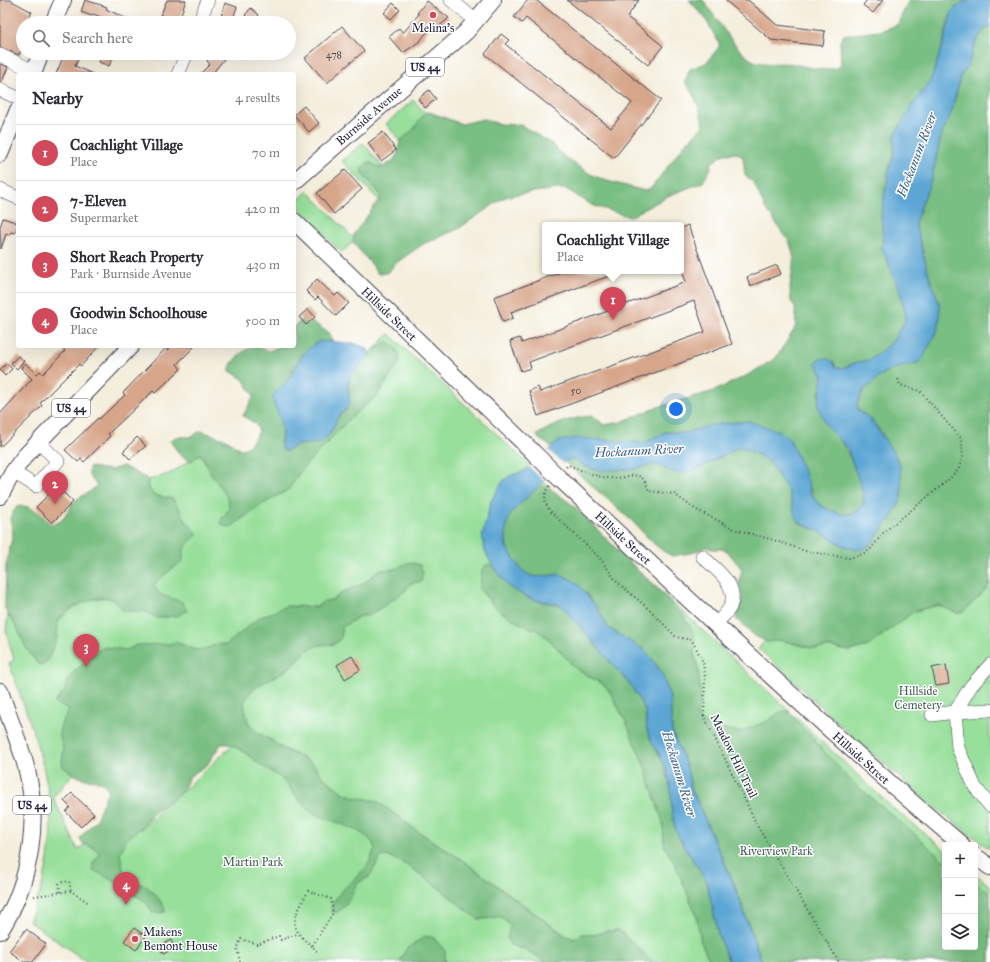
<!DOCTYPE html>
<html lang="en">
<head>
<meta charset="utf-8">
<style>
  :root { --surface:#fff; --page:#f2f2f3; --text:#2b2b33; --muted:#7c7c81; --line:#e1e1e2; --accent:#d1495b }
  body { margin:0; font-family:"IM FELL Great Primer",serif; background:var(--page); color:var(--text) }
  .controls { position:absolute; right:12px; bottom:12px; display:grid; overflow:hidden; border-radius:4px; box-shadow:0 4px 16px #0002 }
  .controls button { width:36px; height:36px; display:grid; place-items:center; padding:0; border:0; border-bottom:1px solid var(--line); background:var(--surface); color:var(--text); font:20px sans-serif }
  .you { position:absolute; left:676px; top:409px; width:14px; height:14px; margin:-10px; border:3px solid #fff; border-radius:50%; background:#1a73e8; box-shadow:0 0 0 6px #1a73e833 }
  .badge { display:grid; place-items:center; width:26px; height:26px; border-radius:50%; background:var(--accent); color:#fff; font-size:13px; font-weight:700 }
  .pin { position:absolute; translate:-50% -33px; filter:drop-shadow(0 1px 2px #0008) }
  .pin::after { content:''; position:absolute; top:21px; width:14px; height:12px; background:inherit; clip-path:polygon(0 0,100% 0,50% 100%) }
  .popup { position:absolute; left:542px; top:222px; width:142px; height:52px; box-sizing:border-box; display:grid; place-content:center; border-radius:4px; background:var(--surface); filter:drop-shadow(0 1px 3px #0005); font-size:13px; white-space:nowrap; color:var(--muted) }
  .popup b { font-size:15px; color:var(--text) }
  .popup::after { content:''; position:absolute; left:50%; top:100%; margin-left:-8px; border:8px solid transparent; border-top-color:var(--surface) }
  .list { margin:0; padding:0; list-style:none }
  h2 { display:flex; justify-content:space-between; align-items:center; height:52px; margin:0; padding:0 16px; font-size:17px }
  h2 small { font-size:13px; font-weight:400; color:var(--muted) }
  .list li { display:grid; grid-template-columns:26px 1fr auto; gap:12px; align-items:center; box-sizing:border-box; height:56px; padding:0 16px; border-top:1px solid var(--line) }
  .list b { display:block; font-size:15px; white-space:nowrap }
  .list p { margin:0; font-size:13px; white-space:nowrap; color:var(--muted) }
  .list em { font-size:13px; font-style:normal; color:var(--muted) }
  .icon { flex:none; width:22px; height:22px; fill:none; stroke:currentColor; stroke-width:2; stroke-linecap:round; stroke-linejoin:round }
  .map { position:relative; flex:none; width:990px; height:962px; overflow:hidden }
  .search { position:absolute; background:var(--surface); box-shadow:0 4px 16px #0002; left:16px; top:16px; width:280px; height:44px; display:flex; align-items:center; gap:10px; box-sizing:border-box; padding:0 14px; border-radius:22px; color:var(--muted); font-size:15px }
  .panel { position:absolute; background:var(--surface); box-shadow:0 4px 16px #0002; left:16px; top:72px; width:280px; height:276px; border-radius:4px }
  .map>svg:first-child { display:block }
  .green { fill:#97df9a; stroke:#5c806a; fill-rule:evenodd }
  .forest { fill:#79be82; stroke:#4e705e }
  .water { fill:#5ca6d4; stroke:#3f6488 }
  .pier { fill:#f4eedc }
  .building { fill:#d7a68a }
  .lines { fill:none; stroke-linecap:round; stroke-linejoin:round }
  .minor-casing { stroke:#424153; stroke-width:14 }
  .major-casing { stroke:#424153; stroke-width:18 }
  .path { stroke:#424153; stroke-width:2; stroke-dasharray:1 3; stroke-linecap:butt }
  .minor { stroke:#fff; stroke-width:13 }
  .major { stroke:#fff; stroke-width:16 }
  .major-bridge-casing { stroke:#424153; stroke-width:18; stroke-linecap:butt }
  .major-bridge { stroke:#fff; stroke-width:16 }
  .poi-dot { fill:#d1495b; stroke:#fff; stroke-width:1.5 }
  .labels { text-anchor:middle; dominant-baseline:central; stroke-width:3; stroke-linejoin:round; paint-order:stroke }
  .number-label { font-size:10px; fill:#4f434f }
  .shield { fill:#fff; stroke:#646476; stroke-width:1 }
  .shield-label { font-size:11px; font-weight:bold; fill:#22223b }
  .poi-label { font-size:12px; fill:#22223b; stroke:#fff }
  .street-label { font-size:12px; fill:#22223b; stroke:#fff }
  .park-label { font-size:12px; fill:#455b58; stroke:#fff }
  .water-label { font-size:13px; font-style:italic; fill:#3c5d80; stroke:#fff }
</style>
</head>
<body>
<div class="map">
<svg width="990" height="962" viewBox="0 0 990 962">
  <rect width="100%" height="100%" fill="#fff"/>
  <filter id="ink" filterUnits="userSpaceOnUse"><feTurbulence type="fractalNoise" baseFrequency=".025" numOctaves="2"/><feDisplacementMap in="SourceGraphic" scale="8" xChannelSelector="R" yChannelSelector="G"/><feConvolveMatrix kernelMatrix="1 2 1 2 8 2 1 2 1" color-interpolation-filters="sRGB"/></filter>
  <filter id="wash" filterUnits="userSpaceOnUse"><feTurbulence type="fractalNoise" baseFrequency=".012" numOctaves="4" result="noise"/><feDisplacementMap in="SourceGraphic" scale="16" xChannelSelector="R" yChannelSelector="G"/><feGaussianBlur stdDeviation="0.9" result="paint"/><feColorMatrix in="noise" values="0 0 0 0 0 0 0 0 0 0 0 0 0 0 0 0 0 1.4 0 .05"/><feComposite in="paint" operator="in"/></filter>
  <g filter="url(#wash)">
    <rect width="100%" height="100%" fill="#f4eedc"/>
    <!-- green -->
    <path class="green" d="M413,100L484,175L453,205L386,124Z
      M363,143L407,196L389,211L342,161Z
      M308,191L355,240L342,252C328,239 301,219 297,201Z
      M389,334L534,469L533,472L895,810L945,850V947H975V874L990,886V962H653L619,930L607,931L595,935L582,934L574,939L569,938L462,860L417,831L377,801L354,797L342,792L323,777L311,762L278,746L273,741L258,733L247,721L165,670L53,797L78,850L117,819L128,822L140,830L247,732L561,962H87L29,921C73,821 42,758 9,663L14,660L6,631L8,614L16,626L28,651L62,617L177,520L181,512L171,499L153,495L147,484L149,480L169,474L200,454L211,472L237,446L270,477L269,412L324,401ZM486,566L518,622L497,609L480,590L482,570Z
      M990,582V849L934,807L850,734L758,648L765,641L779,640L816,649L829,647L849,651L868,646L913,612L922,609L938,605L957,613L963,612L984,592Z"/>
    <!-- forest -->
    <path class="forest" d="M689,0H703C714,14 740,59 757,62C768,65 782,62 794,64C808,67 825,73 839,67L841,65L840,41L844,35L880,31L897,25L909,0H969L956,7L949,18L941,51L930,82L913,104L894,136V154L889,170L881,215L883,238L882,248L900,291L906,315L905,321L893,341L870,360L854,363L842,369L836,367L833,361L816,363L823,376L818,402C830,423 867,478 863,502C863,509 854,513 848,514C836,516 823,508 815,500L790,440L738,422L711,425L685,433L665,432L644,443L560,441L552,447L539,439L537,435C554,424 573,417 593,416L604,425L621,422L658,407L714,391L746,376L775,359L794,330L796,324L795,307L791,301L790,287L794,259L790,243L765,208L754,183L745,175L743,157L737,153L724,154L710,164L711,168L703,182L668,196L630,217L592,205L566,189H556L512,195L503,198L458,229L423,244L396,263L387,273L378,274L373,266L354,244V234L381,197C377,185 362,180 361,168L369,162L381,168L390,163L397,156L400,141L413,130L425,113L429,112L462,124L483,119L499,124L521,125L552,144L564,157L590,174L607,181L645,191L651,188L686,143L703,126C701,109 695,96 685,82L690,69L706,63L719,47V43L705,18Z
      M990,27V582L984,592L963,612L957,613L938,605L922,609L913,612L868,646L849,651L829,647L816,649L779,640L767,642L755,636L736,619L742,599L739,583L742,569L728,552L722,549H712L706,547L691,553L672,556L663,551L653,543L632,521L566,463L567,460L574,459L582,465L596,469H634L654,464L673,472L694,471L740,447L759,455L770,463L789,492L796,518L806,526L819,531L844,546L870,545L900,467L881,432L869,417L858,410C854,392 880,374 896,368C903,366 911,365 918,363L940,306L929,275L915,223L932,177L941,136L952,111L960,77L968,65L977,39L986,28Z
      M302,319C315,320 317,327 328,332L333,341L317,342L307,351L300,357L286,382L273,396C272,403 276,406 278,412C283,422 283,432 280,442L286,451L297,445L319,443L330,434L338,417L346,410L349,396L348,387L351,373L360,366L369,353L388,341C396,345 401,355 399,363L377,396L349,419L300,472L289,489L258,507L231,527L224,526L221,523C221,515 230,512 229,506C228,494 218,485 212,475C209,469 206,462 202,455L200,454L191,461L181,456L170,441L176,437H190L201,431L230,441L239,450L248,447L259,432L256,424L243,416L254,396L243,379L230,371C228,362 246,348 255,346C260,345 264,350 269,351L280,346H294V327Z
      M123,466L149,480L147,485L153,495L173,499L187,522L198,534C188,545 182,545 183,561L165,574L153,586L161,595L182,602L187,611L177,616L157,618L144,611H124C119,606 116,600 108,598C96,595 64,609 59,620C57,625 58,632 57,638C54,645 49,661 43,665L38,664L26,648L17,628L5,609L6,566L13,533L10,518L16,507C29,503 42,514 50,524C64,525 68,509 74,502C79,496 90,494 97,485L89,476V467L111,470Z
      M540,485L555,492L574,506L684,617L693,632L695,640L694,652L698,667L701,699L697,714L698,719L715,727L739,732L768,721L780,712L788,711L850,780L910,830L945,862V947H975V884L990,892V962H762L735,885L691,788L687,768L672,731L670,698L662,673L652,659L643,649L608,628L598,609L586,593L558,574C549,575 539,579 530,576C508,567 499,533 511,513C518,502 530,494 540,485Z
      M410,562L420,565L423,572L421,582L411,583L405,591L384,606L367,616H360L341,628L342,636L335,644C328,646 321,643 314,647C304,651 298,661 290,667C275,679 250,684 244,704L248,723L258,733L273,741L278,746L311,762L323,777L342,792L354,797L377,801L417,831L462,860L564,935L574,939L582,934L595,935L606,931L619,930L653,962H546L525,949L510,945L507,938L510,927C503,909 491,921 478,919C463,908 396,849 381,857L369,877L356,884C353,894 346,909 335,913L331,911C332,894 360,877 369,863C372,858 372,853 375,849C370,827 327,823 309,810C299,802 292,790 283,780C277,775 271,772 265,768C253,761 236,741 221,744L207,765L190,776L182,791L152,815L143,826L127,839L120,853L124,876C130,883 137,882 144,885C152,889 161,901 165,909V912L152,913C146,898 140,899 128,891C116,882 107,875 93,871V863L100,854L94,848L82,843L80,838L96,820L108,790C103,778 89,781 79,777C74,775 68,770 63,767C61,761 63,757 63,751C63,739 55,737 62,723C64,717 68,714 69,709L54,703L65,690L69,677L95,652L105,647L127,650L136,645L169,644L176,642L196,650L208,648L218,644L226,645L258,618L287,606L316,607L325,601L332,600L345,591L363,584L379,570L395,569Z
      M486,565H492C503,584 520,597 542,602C549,604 557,603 563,607L632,687L645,710L647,730L651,741L665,765L671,790L672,812L682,843L707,882L719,938L729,962H710L701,942L696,914L676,866L664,845L663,823L644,765L626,722L610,692L604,685L576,669L548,638L535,629L522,625L497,609L480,589L482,570Z
      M425,936L434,938L445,951V962H400L406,949Z"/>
    <!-- water -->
    <path class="water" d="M969,0H990V27L986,28L977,39L968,65L960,77L952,111L941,136L932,177L915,223L929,275L940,306L939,327L923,358L918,363L897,368L884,373L863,391L857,403L858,410L873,422L895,455L900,467L902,488L901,499L895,512L870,545L864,549L857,550L844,546L819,531L800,523L796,518L789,492L770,463L759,455L740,447L687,473L673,472L654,464L634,469L599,471L582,465L574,459L567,460L552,473L511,513L506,526V546L520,568L529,575L535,577L561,574L577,583L598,609L608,628L643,649L652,659L662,673L670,698L672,731L687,768L691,788L734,885L762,962H729L719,938L707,882L682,843L675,829L672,812L671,790L666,769L660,755L651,741L647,730L645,710L632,687L563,607L559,604L535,600L517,592L508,586L492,565L485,551L482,536L491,501L503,481L509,476L524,471L560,441L576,438L644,443L665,432L685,433L711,425L748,421L779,431L790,440L808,481L811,494L821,506L843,515L852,514L860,509L864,503L862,489L847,448L826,425L818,406L823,376L816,364L817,360C826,356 832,359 836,367L842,369L854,363L870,360L893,341L905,321L906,315L900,291L882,248L883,238L881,215L889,170L894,154V136L913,104L930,82L941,51L952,12L961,3Z
      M321,341L353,343L367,348L370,355L350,375L348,387L350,404L338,417L330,434L319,443L297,445L286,451L283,450L281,447L282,433L281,422L272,398C276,391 282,387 287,381C298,368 301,347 321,341Z"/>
    <!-- pier -->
    <path class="pier" d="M547,449L565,465L545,482L528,466Z"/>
    <g id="blocks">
      <!-- building -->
      <path class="building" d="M0,0H10L32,12L26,23H23V46L19,55L0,47Z
        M85,0L107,7L106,9L136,23H110L111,21L93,14L92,16L81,12Z
        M167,0H186L178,23H157Z
        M528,0H536L661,100L614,158L485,54L501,34L509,40L505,44L611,128L632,103L526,18L522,23L514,17Z
        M567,0H639L627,17L663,46L648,65Z
        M725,0H748L777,25L825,31L823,46L771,40Z
        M867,0H883L873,13L863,5Z
        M427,1L449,18L435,30L431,27L420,41L403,53L389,37L399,28L403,33L419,14L417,13Z
        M225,3L237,7L232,21L221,17Z
        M393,3L400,10L391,19L384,13Z
        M251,8L259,15L252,22L245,15Z
        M342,26L364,51L327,83L305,58Z
        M65,53H81L75,66L93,74H56Z
        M103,53L113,57L109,66L99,62Z
        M213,54L216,57L218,54L224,59L212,74H200L210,64L207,61Z
        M0,64L8,67L2,82H0Z
        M429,90L436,99L425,108L418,99Z
        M304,106L319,123L309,132L294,115Z
        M383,132L396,150L381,161L368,143Z
        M345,170L362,189L334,214L317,193Z
        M3,218L18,223V225L15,233L11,232L9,235L6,234L1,249L0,227Z
        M688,225L732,344L538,416L529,391L538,387L540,392L705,332L694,301L529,362L531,368L521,371L510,341L520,338L522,343L686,282L681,267V228Z
        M777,265L781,274L750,286L747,277Z
        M564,271L620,272L511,312L513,318L503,322L494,297Z
        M317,279L335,296L338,293L349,303L336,316L318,297L315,300L306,291Z
        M308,309L315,317L306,325L299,317Z
        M60,346H99L81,366L79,364L40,403L42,406L0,447V414L32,379L21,368L25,363L37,374L40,371L43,374L65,351Z
        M172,346H195L177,364L181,369L155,393L153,391L127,416L108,434L110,436L84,462L81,459L78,462L65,450L98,418L99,419L125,395L123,393L166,348L168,350Z
        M18,356L24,361L17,369L11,363Z
        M7,363L12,369L5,376L0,370Z
        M137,437L146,446L130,459L123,452Z
        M57,486L73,502L52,523L36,507Z
        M352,656L360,670L345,679L337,665Z
        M946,665L949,684L936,686L932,668Z
        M72,793L94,814L81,827L66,812L70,807L64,801Z
        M134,928L146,936L136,950L124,941Z
        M26,929L46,944L33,962H24L9,951Z
        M171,940L175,948L163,954L159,946Z"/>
    </g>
  </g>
  <g filter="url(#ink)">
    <use href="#blocks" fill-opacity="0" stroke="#424153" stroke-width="1"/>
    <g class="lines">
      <defs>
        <path id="minor" d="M451,0L476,21
          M199,23L208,0
          M0,55L34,71
          M178,74L187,53
          M0,90L18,98
          M0,190L18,198
          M13,472L36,486L58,461L38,442
          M702,556C715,569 740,585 730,607C727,613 720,619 716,624
          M955,712L971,686L990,665
          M955,712L990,710
          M932,715L955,712L958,748L975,787L990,806"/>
        <path id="major" d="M53,23L63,0
          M33,74L41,53
          M0,154L18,110
          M294,182L466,32L493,0
          M294,221L532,451
          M559,478C692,602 823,728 962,845
          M0,496L13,472L24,457L131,346
          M0,691C8,715 18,739 25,763C41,819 31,882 0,931
          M975,856L990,867"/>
      </defs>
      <!-- minor casing -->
      <use href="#minor" class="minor-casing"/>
      <!-- major casing -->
      <use href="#major" class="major-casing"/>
      <!-- path -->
      <path class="path" d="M566,467L568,465C581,470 594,476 608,478C627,481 641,464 649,491L674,494L695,509L734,529L777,541L805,551L849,558L863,554L870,550L884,532L946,482L959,469L963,456L961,438L956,433L920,391L900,385L898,379
        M550,486C543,495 544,502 550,511L599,557L617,582L650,610L676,637L692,640L703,662L705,677L704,716L759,829L839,962
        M60,892L59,883L69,881L71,891
        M34,896L71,891L89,903
        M312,946C285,925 295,918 308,891L331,899L333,913L312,946L318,952
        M240,962L237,948L241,939L257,944L279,936L281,940L297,934"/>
      <!-- minor -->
      <use href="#minor" class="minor"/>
      <!-- major -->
      <use href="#major" class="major"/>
      <defs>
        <path id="major-bridge" d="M532,451L559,478"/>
      </defs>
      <!-- major-bridge casing -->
      <use href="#major-bridge" class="major-bridge-casing"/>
      <!-- major-bridge -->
      <use href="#major-bridge" class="major-bridge"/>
    </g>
  </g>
  <!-- markers -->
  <g class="poi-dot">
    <circle cx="433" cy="15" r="4"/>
    <circle cx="135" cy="939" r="4"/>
  </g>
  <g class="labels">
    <!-- number labels -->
    <g class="number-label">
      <text x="334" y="55">478</text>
      <text x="576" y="391">50</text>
    </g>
    <!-- shield labels -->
    <g class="shield">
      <rect x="406" y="58" width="38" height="18" rx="3"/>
      <rect x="52" y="399" width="38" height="18" rx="3"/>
      <rect x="13" y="796" width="38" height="18" rx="3"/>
    </g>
    <g class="shield-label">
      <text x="425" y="67">US 44</text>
      <text x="71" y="408">US 44</text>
      <text x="32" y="805">US 44</text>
    </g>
    <!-- poi labels -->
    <g class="poi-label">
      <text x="433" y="28">Melina's</text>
      <text x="143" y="932" text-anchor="start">Makens<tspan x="143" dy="14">Bemont House</tspan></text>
    </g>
    <!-- street labels -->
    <g class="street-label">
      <text transform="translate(369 116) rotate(-41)">Burnside Avenue</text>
      <text transform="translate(389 314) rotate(44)">Hillside Street</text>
      <text transform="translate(623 538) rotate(43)">Hillside Street</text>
      <text transform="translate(734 756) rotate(64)">Meadow Hill Trail</text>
      <text transform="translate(861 758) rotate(42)">Hillside Street</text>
    </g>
    <!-- park labels -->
    <g class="park-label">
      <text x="918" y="691">Hillside<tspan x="918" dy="14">Cemetery</tspan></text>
      <text x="776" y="851">Riverview Park</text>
      <text x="253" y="862">Martin Park</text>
    </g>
    <!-- water labels -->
    <g class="water-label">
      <text transform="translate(917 155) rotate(-69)">Hockanum River</text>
      <text transform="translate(639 451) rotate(-3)">Hockanum River</text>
      <text transform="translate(679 774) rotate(73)">Hockanum River</text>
    </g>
  </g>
</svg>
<div class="controls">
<button>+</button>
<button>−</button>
<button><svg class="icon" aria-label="layers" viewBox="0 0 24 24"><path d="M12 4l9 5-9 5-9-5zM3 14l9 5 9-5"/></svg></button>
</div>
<div class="you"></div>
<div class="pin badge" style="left:613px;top:320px">1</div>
<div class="popup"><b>Coachlight Village</b>Place</div>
<div class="pin badge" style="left:55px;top:504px">2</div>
<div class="pin badge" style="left:86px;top:667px">3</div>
<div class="pin badge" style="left:126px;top:905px">4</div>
<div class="search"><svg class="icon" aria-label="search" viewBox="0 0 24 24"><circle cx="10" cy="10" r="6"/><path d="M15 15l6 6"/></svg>Search here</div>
<section class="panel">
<h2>Nearby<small>4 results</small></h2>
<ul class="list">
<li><span class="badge">1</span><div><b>Coachlight Village</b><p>Place</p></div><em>70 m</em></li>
<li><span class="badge">2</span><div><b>7-Eleven</b><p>Supermarket</p></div><em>420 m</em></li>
<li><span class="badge">3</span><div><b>Short Reach Property</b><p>Park · Burnside Avenue</p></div><em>430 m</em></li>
<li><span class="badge">4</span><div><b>Goodwin Schoolhouse</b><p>Place</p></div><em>500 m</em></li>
</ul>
</section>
</div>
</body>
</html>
